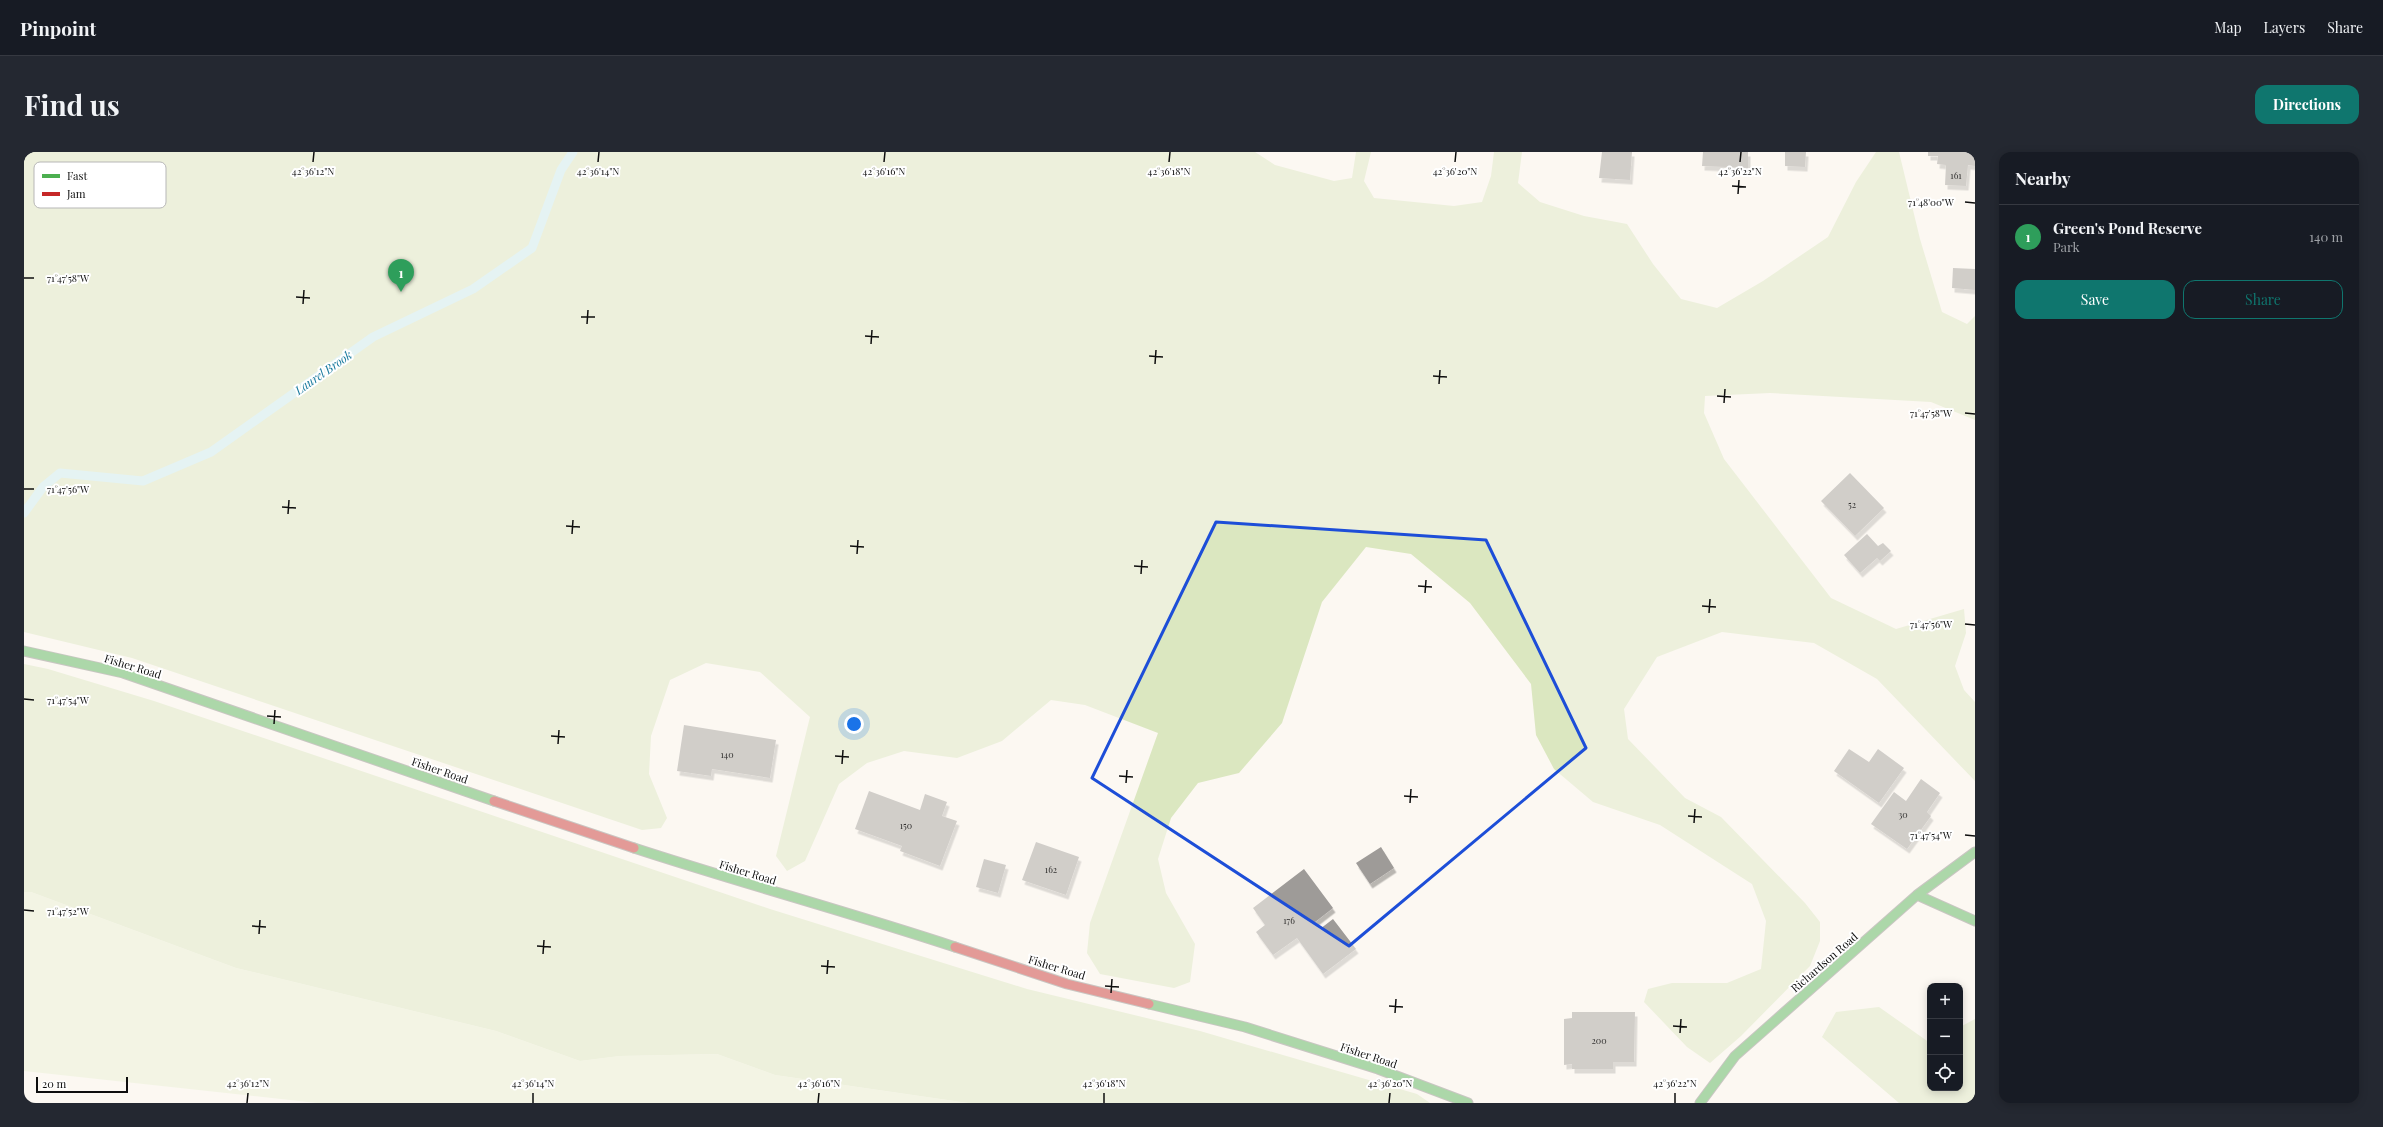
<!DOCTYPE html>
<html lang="en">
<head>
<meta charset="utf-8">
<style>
  :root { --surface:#171b24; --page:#242831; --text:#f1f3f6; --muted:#9ea1a6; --line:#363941; --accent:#0f766e }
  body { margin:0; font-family:"Playfair Display",serif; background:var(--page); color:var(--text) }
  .controls { position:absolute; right:12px; bottom:12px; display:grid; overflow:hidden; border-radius:8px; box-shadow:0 2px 10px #0003 }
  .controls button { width:36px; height:36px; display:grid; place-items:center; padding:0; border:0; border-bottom:1px solid var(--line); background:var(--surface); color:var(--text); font:20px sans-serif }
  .scale { position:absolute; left:12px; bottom:10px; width:92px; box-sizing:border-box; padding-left:4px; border:2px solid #0e0e0e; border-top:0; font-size:11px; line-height:14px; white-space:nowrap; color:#0e0e0e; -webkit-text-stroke:3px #fff; paint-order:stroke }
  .you { position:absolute; left:830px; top:572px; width:14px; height:14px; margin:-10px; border:3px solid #fff; border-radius:50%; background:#1a73e8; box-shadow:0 0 0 6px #1a73e833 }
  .badge { display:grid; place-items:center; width:26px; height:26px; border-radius:50%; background:var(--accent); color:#fff; font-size:13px; font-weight:700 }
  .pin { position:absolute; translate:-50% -33px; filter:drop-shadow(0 1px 2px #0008) }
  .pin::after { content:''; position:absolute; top:21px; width:14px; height:12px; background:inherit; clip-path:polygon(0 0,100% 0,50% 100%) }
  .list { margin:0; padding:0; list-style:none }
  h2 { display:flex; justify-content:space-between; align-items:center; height:52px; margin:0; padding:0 16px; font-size:17px }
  h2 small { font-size:13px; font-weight:400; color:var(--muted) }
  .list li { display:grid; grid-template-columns:26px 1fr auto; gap:12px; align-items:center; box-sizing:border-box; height:64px; padding:0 16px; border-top:1px solid var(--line) }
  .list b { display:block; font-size:15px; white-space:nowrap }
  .list p { margin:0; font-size:13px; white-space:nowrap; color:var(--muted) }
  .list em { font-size:13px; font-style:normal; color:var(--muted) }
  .actions { display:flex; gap:8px; padding:12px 16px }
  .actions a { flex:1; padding:9px 0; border:1px solid var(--accent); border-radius:12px; text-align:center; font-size:14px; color:var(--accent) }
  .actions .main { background:var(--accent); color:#fff }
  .icon { flex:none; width:22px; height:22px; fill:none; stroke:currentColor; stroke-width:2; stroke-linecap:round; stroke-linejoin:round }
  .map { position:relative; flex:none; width:1951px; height:951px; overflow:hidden; border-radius:12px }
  header { display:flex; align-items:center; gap:24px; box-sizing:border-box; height:56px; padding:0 20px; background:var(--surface); border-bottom:1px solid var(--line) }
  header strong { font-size:19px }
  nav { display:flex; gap:22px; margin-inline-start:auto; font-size:14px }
  .intro { display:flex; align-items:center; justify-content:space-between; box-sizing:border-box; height:96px; padding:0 24px }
  h1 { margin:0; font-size:28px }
  .button { padding:10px 18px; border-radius:12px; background:var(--accent); color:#fff; font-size:14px; font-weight:700 }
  main { display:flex; gap:24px; padding:0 24px }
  aside { flex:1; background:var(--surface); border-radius:12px; box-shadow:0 2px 10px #0003 }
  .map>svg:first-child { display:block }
  .green { fill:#e9f0d3 }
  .forest { fill:#dbe7c0 }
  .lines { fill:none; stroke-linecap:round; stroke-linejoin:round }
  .stream { stroke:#caedf4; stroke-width:9 }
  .building { fill:#9e9b98; filter:url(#shadow) }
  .fast-casing { stroke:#8c8a87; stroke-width:11 }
  .jam-casing { stroke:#8c8a87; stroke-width:11 }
  .fast { stroke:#4caf50; stroke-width:9 }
  .jam { stroke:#c62828; stroke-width:9 }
  .marked { fill:none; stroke:#1d4ed8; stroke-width:3; stroke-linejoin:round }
  .ticks { fill:none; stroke:#0e0e0e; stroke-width:1.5 }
  .labels { text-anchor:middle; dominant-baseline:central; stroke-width:4; stroke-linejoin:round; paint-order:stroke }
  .number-label { font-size:9px; fill:#323130 }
  .street-label { font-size:11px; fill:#0e0e0e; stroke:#fff }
  .water-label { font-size:12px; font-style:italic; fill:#197a9e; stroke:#fff }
  .key { fill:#fff; stroke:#b7b7b7; stroke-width:1 }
  .key-label { font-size:11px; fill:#0e0e0e }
  .ticks-label { font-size:10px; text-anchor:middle; fill:#0e0e0e; stroke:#fff; stroke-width:4; stroke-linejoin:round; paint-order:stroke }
</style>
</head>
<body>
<header>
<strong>Pinpoint</strong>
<nav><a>Map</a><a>Layers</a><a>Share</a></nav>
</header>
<div class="intro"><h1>Find us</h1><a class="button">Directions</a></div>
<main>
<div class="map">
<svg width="1951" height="951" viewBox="0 0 1951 951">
  <defs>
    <filter id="shadow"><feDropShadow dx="2.5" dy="4.5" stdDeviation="0" flood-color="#0004"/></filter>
  </defs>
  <rect width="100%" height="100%" fill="#fcf8f2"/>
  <!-- green -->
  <path class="green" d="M0,740H7L212,816L472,879L556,909L596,904L693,902L751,923L944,951H293L0,919Z"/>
  <!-- forest -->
  <path class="forest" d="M0,0H1231L1251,13L1310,29L1328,26L1332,0H1347L1340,29L1350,46L1430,54L1458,50L1467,24L1470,0H1498L1494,31L1516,50L1560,64L1603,72L1629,112L1657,147L1693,156L1739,129L1804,85L1832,30L1852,0H1875L1896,87L1918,160L1943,172L1951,164V268L1907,250L1746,241L1681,244L1680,261L1700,307L1807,446L1872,477L1940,457L1942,481L1931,514L1940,538L1951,550V629L1853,527L1790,491L1698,480L1633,505L1600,557L1604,587L1661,646L1697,665L1781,751L1796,770V789L1786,814L1717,884L1686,911L1663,895L1620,850L1624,837L1648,831H1703L1737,817L1742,769L1728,732L1636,673L1569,650L1530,617L1512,583L1507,532L1446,451L1387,402L1342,395L1298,450L1258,571L1215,621L1174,631L1147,666L1134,707L1142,741L1171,792L1166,830L1150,836L1076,822L1063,801L1066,771L1134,581L1061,553L1027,548L978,589L933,606L880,599L843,611L815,632L781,709L763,719L752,704L786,565L736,520L682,511L646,528L627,584L625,622L643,666L637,676L618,678L108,506L0,480Z
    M0,512L24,517L130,549L746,757L1003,837L1176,879L1393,942L1406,951H944L751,923L693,902L596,904L556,909L472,879L212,816L7,740H0Z
    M1855,855L1906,891V936H1936V875L1951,867V951H1875L1798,885L1812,860Z"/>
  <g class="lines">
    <!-- stream -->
    <path class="stream" d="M0,361L19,335L36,321L119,329L187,300L349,185L449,137L508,96L537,18L549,0"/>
  </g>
  <!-- building -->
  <path class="building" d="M1578,0H1608L1606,28L1575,26Z
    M1679,0H1724V16L1678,14Z
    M1761,0H1782L1781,15L1761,14Z
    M1904,0H1951V14L1944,13L1942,34L1921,33L1922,13L1913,12L1914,4H1904Z
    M1929,116L1951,117V138L1928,136Z
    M1826,321L1860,356L1831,384L1797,349Z
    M1843,382L1854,394L1859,391L1867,399L1856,409L1853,406L1836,421L1820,403Z
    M660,573L752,588L746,626L688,617L687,624L653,619Z
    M1825,597L1845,610L1854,597L1880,616L1855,651L1810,619Z
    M1897,627L1916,641L1903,660L1907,664L1883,697L1847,672L1870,640L1882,649Z
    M845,639L896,658L901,642L923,650L918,664L933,669L916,714L876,699L878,694L831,677Z
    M1012,690L1055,705L1042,743L998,728Z
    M1357,695L1370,716L1346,732L1332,711Z
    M960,707L982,713L974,741L952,735Z
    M1280,717L1309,756L1291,770L1296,777L1309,767L1332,797L1299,822L1273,786L1249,803L1232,780L1241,773L1229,756Z
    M1548,860H1611L1610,910H1589V917H1548V912L1540,913V867L1548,866Z"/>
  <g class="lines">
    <defs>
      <path id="fast" d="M0,499L99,521L470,649
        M610,696C717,731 825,760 931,795
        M1893,743L1951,769
        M1125,852L1221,875L1354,917L1444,951
        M1676,951L1711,904L1893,743L1951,700"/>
      <path id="jam" d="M470,649L610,696
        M931,795L1043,832L1125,852"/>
    </defs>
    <!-- fast casing -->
    <use href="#fast" class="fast-casing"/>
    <!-- jam casing -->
    <use href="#jam" class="jam-casing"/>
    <!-- fast -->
    <use href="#fast" class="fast"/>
    <!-- jam -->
    <use href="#jam" class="jam"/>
  </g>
  <!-- marked area -->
  <path d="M0 0H1951V951H0ZM1192,370L1462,388L1562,596L1325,794L1068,626Z" fill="#fcf8f2" fill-opacity=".55" fill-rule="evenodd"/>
  <path class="marked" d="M1192,370L1462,388L1562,596L1325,794L1068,626Z"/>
  <!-- ticks -->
  <path class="ticks" d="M289,10L290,0M574,10L575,0M860,10L861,0M1145,10L1146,0M1431,10L1432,0M1716,10L1717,0M1708,34L1722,35M1714,42L1715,28M1941,50L1951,51M0,126H10M272,145L286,146M279,152L280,138M557,165H571M563,172L564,158M841,184L855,185M847,192L848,178M1125,204L1139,205M1131,212L1132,198M1409,224L1423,225M1415,232L1416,218M1693,244L1707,245M1700,251L1701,237M1941,261L1951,262M0,337H10M258,355L272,356M264,362L265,348M542,374L556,375M548,382L549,368M826,394L840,395M833,402L834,388M1110,414L1124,415M1117,422L1118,408M1394,434L1408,435M1401,441L1402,428M1678,454L1692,455M1685,461L1686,447M1941,472L1951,473M0,547L10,548M243,564L257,565M250,572L251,558M527,584L541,585M534,592L535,578M811,604L825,605M818,612L819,598M1095,624L1109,625M1102,631L1103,618M1380,644L1394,645M1386,651L1387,637M1664,664L1678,665M1670,671L1671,657M1941,683L1951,684M0,758L10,759M228,774L242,775M235,782L236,768M513,794L527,795M519,802L520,788M797,814L811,815M803,822L804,808M1081,834L1095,835M1087,841L1088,827M1365,854L1379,855M1371,861L1372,847M1649,874L1663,875M1656,881L1657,867M223,951L224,941M509,951V941M794,951L795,941M1080,951V941M1365,951L1366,941M1651,951V941"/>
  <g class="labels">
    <!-- number labels -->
    <g class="number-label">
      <text x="1932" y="23">161</text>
      <text x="1828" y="352">52</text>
      <text x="703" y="602">140</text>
      <text x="1879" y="662">30</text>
      <text x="882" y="673">150</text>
      <text x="1027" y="717">162</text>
      <text x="1265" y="768">176</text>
      <text x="1575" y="888">200</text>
    </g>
    <!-- street labels -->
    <g class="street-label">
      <text transform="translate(109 514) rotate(17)">Fisher Road</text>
      <text transform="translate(416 618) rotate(19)">Fisher Road</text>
      <text transform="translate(724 720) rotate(17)">Fisher Road</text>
      <text transform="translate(1800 810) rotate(-41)">Richardson Road</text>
      <text transform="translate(1033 815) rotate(17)">Fisher Road</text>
      <text transform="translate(1345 903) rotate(18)">Fisher Road</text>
    </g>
    <!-- water labels -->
    <g class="water-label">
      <text transform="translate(299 220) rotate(-35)">Laurel Brook</text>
    </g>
  </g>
  <!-- legend -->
  <rect x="10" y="10" width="132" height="46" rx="6" class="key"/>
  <rect x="18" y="22" width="18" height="4" fill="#4caf50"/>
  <rect x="18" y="40" width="18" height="4" fill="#c62828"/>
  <g class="key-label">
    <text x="43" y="28">Fast</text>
    <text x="43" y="46">Jam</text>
  </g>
  <g class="ticks-label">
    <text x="289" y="23">42°36'12"N</text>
    <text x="574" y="23">42°36'14"N</text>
    <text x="860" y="23">42°36'16"N</text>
    <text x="1145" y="23">42°36'18"N</text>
    <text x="1431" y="23">42°36'20"N</text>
    <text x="1716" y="23">42°36'22"N</text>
    <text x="1907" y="54">71°48'00"W</text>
    <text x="44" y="130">71°47'58"W</text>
    <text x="1907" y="265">71°47'58"W</text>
    <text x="44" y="341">71°47'56"W</text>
    <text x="1907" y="476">71°47'56"W</text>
    <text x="44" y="552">71°47'54"W</text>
    <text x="1907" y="687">71°47'54"W</text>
    <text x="44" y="763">71°47'52"W</text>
    <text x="224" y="935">42°36'12"N</text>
    <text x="509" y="935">42°36'14"N</text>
    <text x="795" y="935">42°36'16"N</text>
    <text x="1080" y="935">42°36'18"N</text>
    <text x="1366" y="935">42°36'20"N</text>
    <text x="1651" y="935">42°36'22"N</text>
  </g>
</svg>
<div class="controls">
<button>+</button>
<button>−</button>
<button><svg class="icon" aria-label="locate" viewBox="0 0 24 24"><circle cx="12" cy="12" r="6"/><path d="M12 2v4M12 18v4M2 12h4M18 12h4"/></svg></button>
</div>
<div class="scale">20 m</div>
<div class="you"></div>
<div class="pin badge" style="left:377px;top:140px;background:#2e9e5b">1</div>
</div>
<aside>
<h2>Nearby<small></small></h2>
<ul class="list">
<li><span class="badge" style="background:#2e9e5b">1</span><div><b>Green's Pond Reserve</b><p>Park</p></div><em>140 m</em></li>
</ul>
<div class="actions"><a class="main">Save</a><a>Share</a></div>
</aside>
</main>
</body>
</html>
